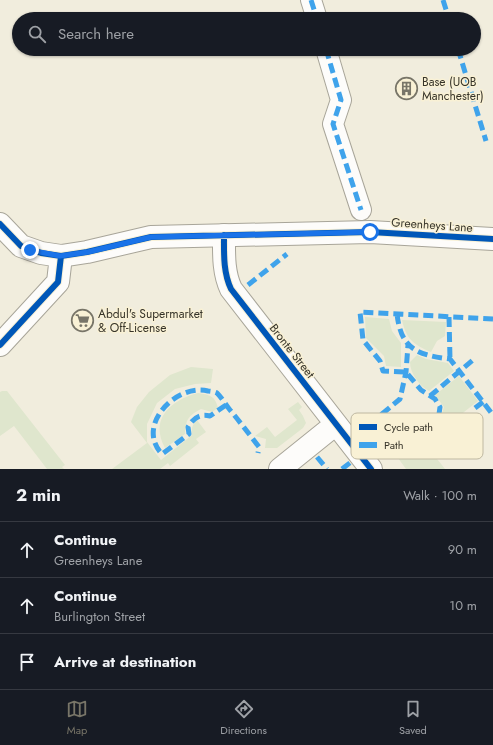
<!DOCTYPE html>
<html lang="en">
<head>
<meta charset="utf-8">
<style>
  :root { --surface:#171b24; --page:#20242c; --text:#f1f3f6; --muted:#9ea1a6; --line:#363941; --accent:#787568 }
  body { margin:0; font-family:Jost,sans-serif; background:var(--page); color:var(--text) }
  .stop { position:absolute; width:12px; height:12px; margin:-9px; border:3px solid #1a73e8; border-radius:50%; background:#fff }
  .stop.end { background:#1a73e8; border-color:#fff; box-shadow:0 1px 4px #0008 }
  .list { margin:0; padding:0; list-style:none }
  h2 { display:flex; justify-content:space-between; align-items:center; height:52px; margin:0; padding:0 16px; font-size:17px }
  h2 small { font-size:13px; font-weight:400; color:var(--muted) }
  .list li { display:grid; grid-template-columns:26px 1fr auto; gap:12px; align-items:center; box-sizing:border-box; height:56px; padding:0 16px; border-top:1px solid var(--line) }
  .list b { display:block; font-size:15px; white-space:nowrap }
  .list p { margin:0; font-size:13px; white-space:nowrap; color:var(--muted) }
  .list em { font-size:13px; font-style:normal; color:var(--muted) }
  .icon { flex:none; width:22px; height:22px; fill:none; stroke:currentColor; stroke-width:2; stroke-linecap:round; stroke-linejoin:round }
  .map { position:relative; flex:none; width:493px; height:469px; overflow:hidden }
  .search { position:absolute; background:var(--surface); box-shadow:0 1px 3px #0004; left:12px; right:12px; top:12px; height:44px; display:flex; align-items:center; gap:10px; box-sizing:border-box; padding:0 14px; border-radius:22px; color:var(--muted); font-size:15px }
  .sheet { height:220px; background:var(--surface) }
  nav { display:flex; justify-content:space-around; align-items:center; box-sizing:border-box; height:56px; border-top:1px solid var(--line); background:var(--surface); font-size:11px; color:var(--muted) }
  nav a { display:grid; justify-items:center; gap:2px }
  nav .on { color:var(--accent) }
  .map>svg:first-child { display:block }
  .green { fill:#dfe6cd }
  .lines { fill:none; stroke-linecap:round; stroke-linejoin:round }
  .pedestrian-casing { stroke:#a8a599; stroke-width:22 }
  .minor-casing { stroke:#a8a599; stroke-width:24 }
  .tertiary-casing { stroke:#a8a599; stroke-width:24 }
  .pedestrian { stroke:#fdfcfa; stroke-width:20 }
  .minor { stroke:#fdfcfa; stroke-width:22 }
  .tertiary { stroke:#fdfcfa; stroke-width:22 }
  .quiet { stroke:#3fa3eb; stroke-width:5; stroke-dasharray:10 5; stroke-linecap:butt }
  .cycleway-casing { stroke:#f9f1d5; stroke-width:8 }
  .cycleway { stroke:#0057b8; stroke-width:6 }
  .route { stroke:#1a73e8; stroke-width:5 }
  .labels { text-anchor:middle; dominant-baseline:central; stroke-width:3; stroke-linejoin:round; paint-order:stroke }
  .poi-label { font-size:12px; fill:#373429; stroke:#f9f1d5; text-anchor:start }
  .street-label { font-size:12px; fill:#373429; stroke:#f9f1d5 }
  .key { fill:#f9f1d5; stroke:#bfb8a1; stroke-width:1 }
  .key-label { font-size:11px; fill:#373429 }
</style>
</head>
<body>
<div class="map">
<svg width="493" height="469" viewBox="0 0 493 469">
  <rect width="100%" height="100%" fill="#f1eddd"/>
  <!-- green -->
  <path class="green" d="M365,317L389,319L392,331L401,343V367L386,366L384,356L366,338Z
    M402,320L446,322L445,336L437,341L431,352C414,345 406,339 402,320Z
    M417,355L426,359L448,363L454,371L429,391C419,386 410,373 410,362Z
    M191,367L213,369L211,383L195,384L175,389L157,403L147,424V442L161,460L192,435C191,429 192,425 197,420L206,432L196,439L199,443L170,466L168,463L160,469H112L147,443L131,422L137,407L149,392L170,375Z
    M459,376L478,401L450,423L442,413L444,407L435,395Z
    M2,391H7L65,465L62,467L64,469H47L14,426L0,436V392Z
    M198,393C209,395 215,395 218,408L212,412L201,409C188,416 186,419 185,434L165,448C149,419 171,400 198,393Z
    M298,402L302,407L299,410L303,416L306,423L303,428L277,448H265L266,439L255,436L267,427L275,437L297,420L288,409Z
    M398,434L410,450L423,441L445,469H406L387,443Z"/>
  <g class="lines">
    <defs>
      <path id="pedestrian" d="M311,0L317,19
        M326,49L341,100L333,124L361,210"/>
      <path id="minor" d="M224,235C224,253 223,272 231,289L371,469
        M280,469L336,424"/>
      <path id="tertiary" d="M0,224L21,246L41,253L61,256L87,252L151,237L370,232L493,239
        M0,345L58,282L61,256"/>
    </defs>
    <!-- pedestrian casing -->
    <use href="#pedestrian" class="pedestrian-casing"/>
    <!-- minor casing -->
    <use href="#minor" class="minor-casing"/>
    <!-- tertiary casing -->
    <use href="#tertiary" class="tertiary-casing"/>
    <!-- pedestrian -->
    <use href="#pedestrian" class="pedestrian"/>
    <!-- minor -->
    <use href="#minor" class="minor"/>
    <!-- tertiary -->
    <use href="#tertiary" class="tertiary"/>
    <!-- quiet -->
    <path class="quiet" d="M311,0L317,19
      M443,0L449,19
      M326,49L341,100L333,124L361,210
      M458,49L486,141
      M248,285L287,254
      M397,314C401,349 417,355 450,359L493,415
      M449,317L450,359
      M430,396L473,360
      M226,405L210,416C199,413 193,419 188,427L189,434L162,454C135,426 176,383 208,391C211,391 215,392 217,393C222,398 226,405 230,410C240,422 249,434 259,447L258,453
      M475,408L483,402
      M449,427L439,414L440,407L435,399L421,390L406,372L383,371L380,361L363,340L360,312L493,319
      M373,447L392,433L382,414L400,399L406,372L408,345
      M317,457L327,469
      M342,469L351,462"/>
    <defs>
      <path id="cycleway" d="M0,224L21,246L41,253L61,256L87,252L151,237L370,232L493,239
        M224,235C224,253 223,272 231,289L371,469
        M0,345L58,282L61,256"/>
    </defs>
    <!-- cycleway casing -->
    <use href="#cycleway" class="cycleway-casing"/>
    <!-- cycleway -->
    <use href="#cycleway" class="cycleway"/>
  </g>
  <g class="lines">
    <!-- route -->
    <path class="route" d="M30,250L60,256L88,252L151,237L370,232"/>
  </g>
  <!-- icons -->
  <defs>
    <symbol id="building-ring" viewBox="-11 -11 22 22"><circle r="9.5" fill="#f9f1d5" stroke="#787568" stroke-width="1.5"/><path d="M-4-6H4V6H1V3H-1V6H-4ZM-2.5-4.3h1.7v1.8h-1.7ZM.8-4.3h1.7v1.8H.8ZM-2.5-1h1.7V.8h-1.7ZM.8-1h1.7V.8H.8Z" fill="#787568"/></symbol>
    <symbol id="supermarket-ring" viewBox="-11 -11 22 22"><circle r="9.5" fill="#f9f1d5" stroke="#787568" stroke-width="1.5"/><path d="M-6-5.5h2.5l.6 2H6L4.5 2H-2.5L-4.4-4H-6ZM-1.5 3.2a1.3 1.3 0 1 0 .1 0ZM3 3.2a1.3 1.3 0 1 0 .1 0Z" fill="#787568"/></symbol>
  </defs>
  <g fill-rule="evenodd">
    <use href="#building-ring" x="394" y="76" width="25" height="25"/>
    <use href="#supermarket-ring" x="70" y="308" width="25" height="25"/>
  </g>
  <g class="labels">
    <!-- poi labels -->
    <g class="poi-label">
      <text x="422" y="82">Base (UOB<tspan x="422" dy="14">Manchester)</tspan></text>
      <text x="98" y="314">Abdul's Supermarket<tspan x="98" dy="14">&amp; Off-License</tspan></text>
    </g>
    <!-- street labels -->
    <g class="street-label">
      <text transform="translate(432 225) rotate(4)">Greenheys Lane</text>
      <text transform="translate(292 351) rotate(52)">Bronte Street</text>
    </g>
  </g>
  <!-- legend -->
  <rect x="351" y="413" width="132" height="46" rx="6" class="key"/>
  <rect x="359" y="424" width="18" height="6" fill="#0057b8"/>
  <rect x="359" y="442" width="18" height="6" fill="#3fa3eb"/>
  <g class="key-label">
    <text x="384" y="431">Cycle path</text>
    <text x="384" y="449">Path</text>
  </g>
</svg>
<div class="stop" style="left:370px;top:232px"></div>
<div class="stop end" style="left:30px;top:250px"></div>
<div class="search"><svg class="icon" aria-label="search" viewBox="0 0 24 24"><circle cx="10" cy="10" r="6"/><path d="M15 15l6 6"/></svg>Search here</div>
</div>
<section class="sheet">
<h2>2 min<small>Walk · 100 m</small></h2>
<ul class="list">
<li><svg class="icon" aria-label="ahead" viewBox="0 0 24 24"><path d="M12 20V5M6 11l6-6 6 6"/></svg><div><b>Continue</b><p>Greenheys Lane</p></div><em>90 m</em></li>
<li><svg class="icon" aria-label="ahead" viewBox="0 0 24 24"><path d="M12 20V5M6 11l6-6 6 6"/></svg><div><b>Continue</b><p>Burlington Street</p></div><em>10 m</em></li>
<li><svg class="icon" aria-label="arrive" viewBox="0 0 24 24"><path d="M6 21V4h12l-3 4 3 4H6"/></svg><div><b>Arrive at destination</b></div></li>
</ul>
</section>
<nav>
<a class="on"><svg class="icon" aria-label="map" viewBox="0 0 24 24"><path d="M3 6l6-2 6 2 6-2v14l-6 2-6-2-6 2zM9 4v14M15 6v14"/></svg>Map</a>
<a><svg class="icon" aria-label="directions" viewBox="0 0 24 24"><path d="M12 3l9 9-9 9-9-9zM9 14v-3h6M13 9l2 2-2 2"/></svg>Directions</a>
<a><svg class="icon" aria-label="saved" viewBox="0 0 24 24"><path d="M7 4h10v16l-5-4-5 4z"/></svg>Saved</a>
</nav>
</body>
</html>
